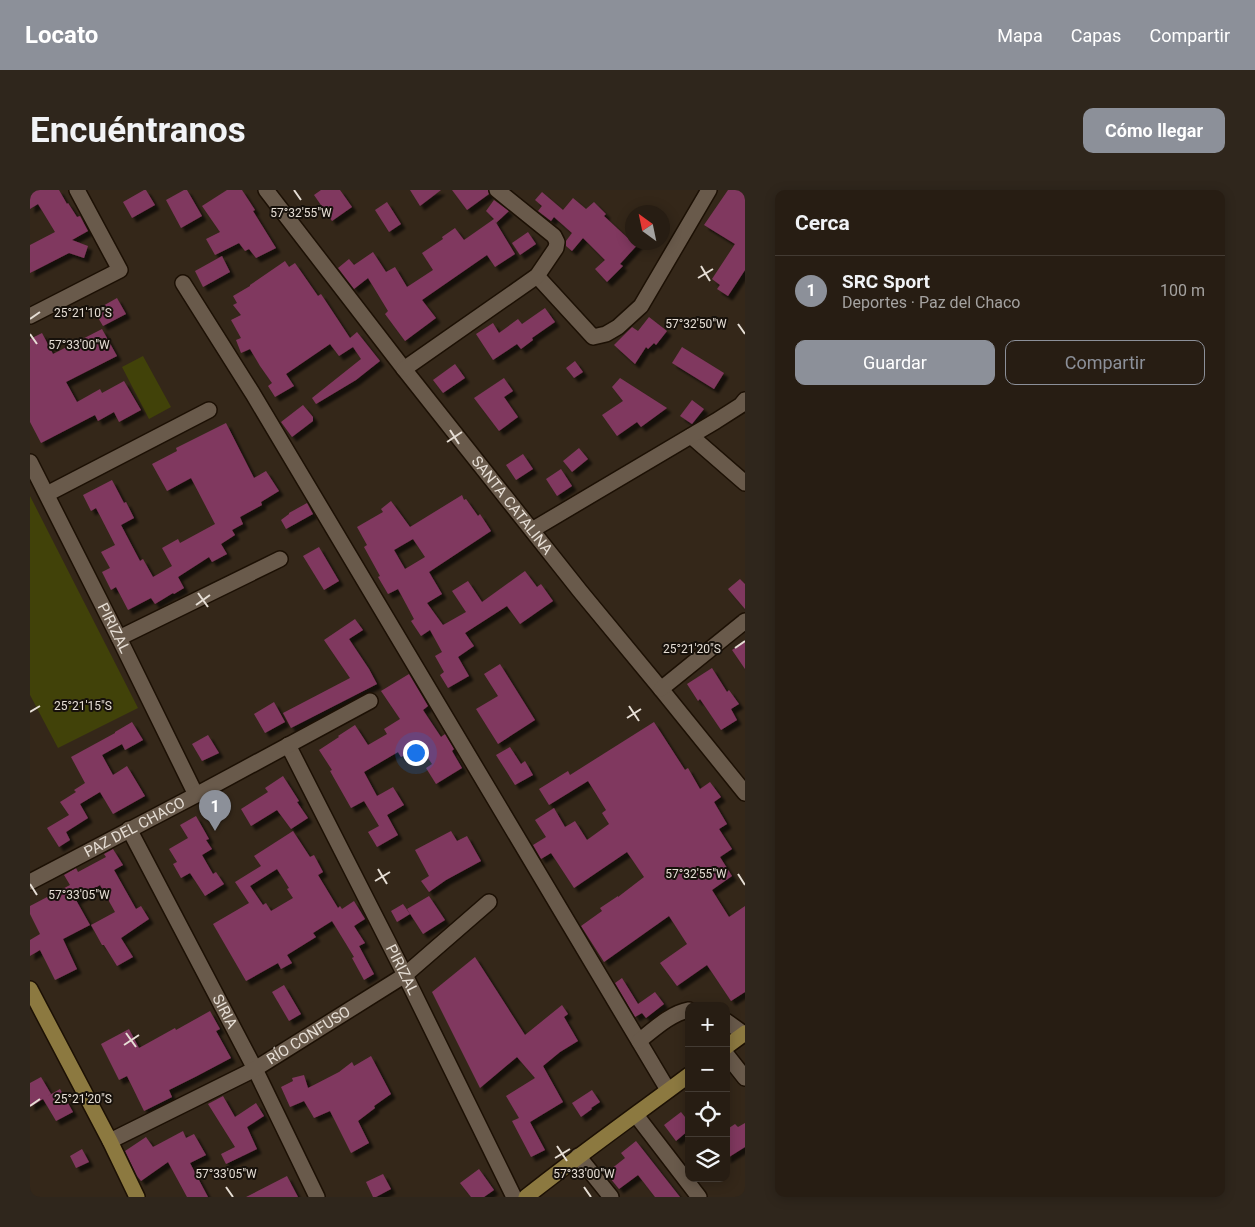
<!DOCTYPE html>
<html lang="es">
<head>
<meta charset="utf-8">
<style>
  :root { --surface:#271d13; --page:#2f261c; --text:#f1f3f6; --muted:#a4a2a0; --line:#433b33; --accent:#8c9099 }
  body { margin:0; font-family:Roboto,sans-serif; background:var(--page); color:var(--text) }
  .controls { position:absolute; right:15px; bottom:15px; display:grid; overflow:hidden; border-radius:10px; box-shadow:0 2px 12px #0003 }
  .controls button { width:45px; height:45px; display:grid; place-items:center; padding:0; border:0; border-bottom:1px solid var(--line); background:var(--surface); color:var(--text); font:25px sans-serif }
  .compass { position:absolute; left:595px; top:15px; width:45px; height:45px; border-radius:50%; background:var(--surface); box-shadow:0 2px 12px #0003; rotate:327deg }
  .you { position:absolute; left:385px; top:562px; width:18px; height:18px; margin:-12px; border:4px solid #fff; border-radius:50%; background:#1a73e8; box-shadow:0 0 0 8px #1a73e833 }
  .badge { display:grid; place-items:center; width:32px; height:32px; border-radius:50%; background:var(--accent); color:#fff; font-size:16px; font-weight:700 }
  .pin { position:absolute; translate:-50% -41px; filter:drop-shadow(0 1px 2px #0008) }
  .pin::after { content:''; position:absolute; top:26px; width:18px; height:15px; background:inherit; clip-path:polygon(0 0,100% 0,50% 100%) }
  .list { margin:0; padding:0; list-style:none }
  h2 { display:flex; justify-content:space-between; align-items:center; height:65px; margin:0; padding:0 20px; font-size:21px }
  h2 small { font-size:16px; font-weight:400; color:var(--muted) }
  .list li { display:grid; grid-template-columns:32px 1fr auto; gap:15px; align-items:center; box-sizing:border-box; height:70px; padding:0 20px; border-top:1px solid var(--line) }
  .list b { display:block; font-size:19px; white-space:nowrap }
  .list p { margin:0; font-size:16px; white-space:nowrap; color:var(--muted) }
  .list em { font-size:16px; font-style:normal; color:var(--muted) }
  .actions { display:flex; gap:10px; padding:15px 20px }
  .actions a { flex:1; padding:11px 0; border:1px solid var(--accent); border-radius:10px; text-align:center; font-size:18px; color:var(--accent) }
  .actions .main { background:var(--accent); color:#fff }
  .icon { flex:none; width:28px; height:28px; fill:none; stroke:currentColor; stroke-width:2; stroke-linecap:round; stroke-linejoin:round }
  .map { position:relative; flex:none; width:715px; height:1007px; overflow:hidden; border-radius:10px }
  header { display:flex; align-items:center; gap:30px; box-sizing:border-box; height:70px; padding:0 25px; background:var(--accent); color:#fff }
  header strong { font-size:24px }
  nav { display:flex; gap:28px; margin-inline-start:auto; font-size:18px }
  .intro { display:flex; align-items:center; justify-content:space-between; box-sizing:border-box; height:120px; padding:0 30px }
  h1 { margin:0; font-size:35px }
  .button { padding:12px 22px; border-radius:10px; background:var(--accent); color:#fff; font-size:18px; font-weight:700 }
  main { display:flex; gap:30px; padding:0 30px }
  aside { flex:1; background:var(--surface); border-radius:10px; box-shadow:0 2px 12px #0003 }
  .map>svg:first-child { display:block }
  .green { fill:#414209 }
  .building { fill:#80385f; fill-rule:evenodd; filter:url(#shadow) }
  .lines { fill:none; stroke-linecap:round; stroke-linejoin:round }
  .minor-casing { stroke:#1c1004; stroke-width:18 }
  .major-casing { stroke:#1c1004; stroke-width:18 }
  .minor { stroke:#695a4b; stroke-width:15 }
  .major { stroke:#8c7940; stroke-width:15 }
  .ticks { fill:none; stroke:#e6ded5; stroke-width:2 }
  .labels { text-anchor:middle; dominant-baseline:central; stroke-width:4; stroke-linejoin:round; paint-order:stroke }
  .street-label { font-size:15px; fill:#e6ded5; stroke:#17110b }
  .ticks-label { font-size:12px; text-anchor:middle; fill:#e6ded5; stroke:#17110b; stroke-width:4; stroke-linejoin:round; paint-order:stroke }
</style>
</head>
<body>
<header>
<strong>Locato</strong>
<nav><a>Mapa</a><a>Capas</a><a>Compartir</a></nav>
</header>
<div class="intro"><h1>Encuéntranos</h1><a class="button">Cómo llegar</a></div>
<main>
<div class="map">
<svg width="715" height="1007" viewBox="0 0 715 1007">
  <defs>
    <filter id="shadow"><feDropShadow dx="4.5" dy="4.5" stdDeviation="1" flood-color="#0009"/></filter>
  </defs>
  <rect width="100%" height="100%" fill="#342719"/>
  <!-- green -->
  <path class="green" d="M113,166L141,217L119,229L92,177Z
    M0,306L108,518L28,558L0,505Z"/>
  <!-- building -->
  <path class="building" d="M0,0H29L37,14L38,13L47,27L50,26L58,41L42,50L58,56L54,68L39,63L0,83V55L25,42L8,14L0,19Z
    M114,0H116L125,15L102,28L93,12Z
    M154,0H157L172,26L151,38L136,10Z
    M197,0H212L225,20L223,21L246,58L226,68L219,59L215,61L209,53L185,65L176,49L190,42L172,16Z
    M291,0H310L322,17L302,31L284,5Z
    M380,0H411L390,16Z
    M422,0H458L459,4L437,20Z
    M698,0H715V80L698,106L687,99L690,95L682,89L705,54L674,35Z
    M512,2L533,20L543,8L556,19L564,12L576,24L574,26L602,52H610L590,74L593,76L577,92L565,79L575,70L553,48L542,61L536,56V51L542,43L524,27L521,31L508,21L512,16L505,10Z
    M464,10L479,21L466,33L465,31L485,64L465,77L457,65L392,110L406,128L375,151L355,124L358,121L338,88L324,99L308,78L319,69L324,75L343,62L356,82L365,77L377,97L403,80L392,63L413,49L412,47L425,38L434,50L464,29L456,21Z
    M357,12L371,34L359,42L345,20Z
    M498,42L506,54L490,65L482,53Z
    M192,66L200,82L173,97L165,81Z
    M255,71L259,77L265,73L288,106L291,104L320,148L327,142L350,171L326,190L286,214L282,208L331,169L323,157L309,166L300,154L256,184L264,196L245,207L238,196L242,193L230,176L220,159L211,163L206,150L211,148L201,130L211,125L203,115L207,113L203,106L220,96V95Z
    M87,108L96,124L73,136L64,121Z
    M515,118L525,132L502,148L503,150L491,159L487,154L463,170L446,144L463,133L469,143L488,129L492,134Z
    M619,127L637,141L626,155L624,153L618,159L616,157L605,174L584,155L602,137L608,141Z
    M72,139L87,166L36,192L47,212L70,199L72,203L94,191L111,220L89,232L84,222L68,231L65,225L11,253L0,232V149L12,143L23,164Z
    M652,157L694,183L684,199L642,173Z
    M545,171L553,182L544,188L536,178Z
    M425,174L435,188L413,203L403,190Z
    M474,188L483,201L474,207L488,227L469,241L444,208Z
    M590,188L637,218L611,237L607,232L587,246L572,225L593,211L582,197Z
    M662,210L674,219L662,234L650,226Z
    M273,215L283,227V231L262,247L251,232Z
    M196,233L224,288L236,281L249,301L231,312L232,315L210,327L213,334L202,340L205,345L191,354L197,364L182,372L179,367L148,387L154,398L144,404L143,403L125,414L121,408L98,420L86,397L81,400L72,382L80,378L71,362L85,355L66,318L61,321L53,305L82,290L94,313L96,312L104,328L91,335L110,371L113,369L123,387L142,376L132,358L148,349L150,353L185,334L161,288L137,301L122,274L147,261L146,258Z
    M549,258L558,269L542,282L533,271Z
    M493,264L503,279L486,290L476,275Z
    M531,279L542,296L527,306L516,289Z
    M432,305L434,310L436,309L448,326L450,324L461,341L399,382L412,404L397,413L413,435L436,422L422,401L438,391L452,412L495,381L507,397L511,394L523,411L490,434L477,416L435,443L444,456L428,467L439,486L418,498L410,485L414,482L405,466L412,462L400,440L391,446L381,431L384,429L368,399L358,404L348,387L350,386L334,357L337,355L327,337L353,322L351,319L361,311L380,337ZM383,349L395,367L375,379L364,360Z
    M277,313L283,324L256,339L251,330L259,324V323Z
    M289,357L309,391L294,400L273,366Z
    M710,389L715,394V419L698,399Z
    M325,429L333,440L319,449L339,479L347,494L261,538L253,523L320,488L294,450Z
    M715,451V479L702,460Z
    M470,474L505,530L468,554L446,519L468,506L454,484Z
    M682,478L697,502L699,500L709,514L701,519L707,530L691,540L670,509L668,511L657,494Z
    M379,484L398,516L393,520L411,547L415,544L424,559L422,561L432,578L406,594L396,578L402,574L390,556L371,567L368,562L334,582L347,606L363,597L374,615L357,625L368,645L347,657L338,642L349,636L334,611L321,618L300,581L302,580L289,560L309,547L308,546L325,535L338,555L357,544L354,539L370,529L351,501Z
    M244,512L255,532L235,543L224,524Z
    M102,532L113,550L95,560L92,554L72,565L83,585L97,576L115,606L83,624L70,602L50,614L58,628L36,642L40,650L29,657L17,638L39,625L30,612L46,602L44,600L55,593L41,567L85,543V542Z
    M624,532L655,580L658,578L670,599L680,592L691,607L684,612L697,634L689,639L702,659L690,667L702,686L682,700L699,727L715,716V802L701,811L677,775L647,796L630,773L657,754L639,726L574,772L551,736L572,721L570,718L588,706V707L614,687L597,662L544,698L521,663L511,669L503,655L516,647L505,630L524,618L535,637L545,631L557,650L579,634L572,623L576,620L558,591L519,615L509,599L538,581L540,585Z
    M178,545L189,563L172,571L162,554Z
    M480,557L491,574L495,571L503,585L485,595L466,565Z
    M253,586L269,611L267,612L278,628L261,639L247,620L221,636L211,619L238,602L235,598Z
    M166,626L179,649L176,650L182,659L172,665L183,684L186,682L194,694L175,706L160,683L151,688L143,674L147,672L139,659L158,648L150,635Z
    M263,641L280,667L284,665L293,682L288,685L308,718L310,716L312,719L324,711L335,729L324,736L335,753L329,756L344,784L334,790L322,768L324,767L302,731L283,743L286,747L257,765L262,773L251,779L248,773L216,791L183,734L219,713L205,692L231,676L224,666ZM247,679L259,698L257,699L263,708L241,721L236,713L233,715L220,696Z
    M421,641L427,651L437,646L451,671L416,690L399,702L391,691L399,686L385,660Z
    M83,659L93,675L84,680L106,719L111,716L119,729L91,748L103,767L87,776L74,755H72L61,735L85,722L70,695L46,710L60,735L33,749L47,779L25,790L10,760L0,766V750L10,744L0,724V716L40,695L34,685L46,678L48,682L76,667L74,664Z
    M399,706L415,730L393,744L377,719Z
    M373,714L380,724L367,732L361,721Z
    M445,767L495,845L532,815L538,824L534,827L548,851L530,862L513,876L533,912L500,932L515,960L501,967L482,931L489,928L476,906L505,888L487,867L450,898L402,802Z
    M592,788L608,814L625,802L634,814L616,828L612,823L605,827L585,793Z
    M254,795L271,824L259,831L242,802Z
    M180,821L190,839L186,841L201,868L167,886L139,900L142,907L114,921L97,886L89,890L71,854L99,839L109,858L145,838L146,840Z
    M341,866L361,904L344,916L345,918L328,931L339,953L321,963L300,921L284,928L274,911L260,917L251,897L263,891L262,888L274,885L278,898L309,882L322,872L324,876Z
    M11,887L21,904L18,906L30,899L43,922L26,931L13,909L0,917V893Z
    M562,900L570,912L561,918L562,919L551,927L542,913Z
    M193,906L205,927L226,913L234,926L217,937L227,959L196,974L191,964L205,957L178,914Z
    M651,922L659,932V940L646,951L634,935Z
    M715,933V957L696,969V940L705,934L708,937Z
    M153,941L156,948L164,944L176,965L160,973L178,1007H157L138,972L111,991L107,986L95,961L116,947L123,957Z
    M606,951L650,1007H625L608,985L589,999L576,983L595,968L591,963Z
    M52,959L59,972L46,978L40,966Z
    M449,979L464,1000L454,1007H441L430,993Z
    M353,984L361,999L346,1007H343L336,992Z
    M257,986L268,1007H216Z"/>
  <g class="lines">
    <defs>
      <g id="minor">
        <path id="s1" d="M236,0L374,179L550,401L631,499L715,603"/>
        <path d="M507,86L563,147L576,144L588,137L611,116L679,0"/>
        <path d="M153,93L223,204L638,900"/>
        <path d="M0,126L90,80L47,0"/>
        <path d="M374,179L507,86L526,58L527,52L524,46L467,0"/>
        <path d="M661,246L715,293"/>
        <path id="s2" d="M0,272L89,448L166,605"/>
        <path d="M17,304L179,220"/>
        <path d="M502,340L686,231L711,215L715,210"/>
        <path d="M89,448L250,369"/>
        <path d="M631,499L715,431"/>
        <path id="s3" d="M258,555L375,785L484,1007"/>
        <path id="s4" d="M99,639L225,879L287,1007"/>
        <path id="s5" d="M0,692L166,605L340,511"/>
        <path d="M696,831L714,844"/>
        <path d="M609,851C623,840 641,823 659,820"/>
        <path d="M696,864L715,888"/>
        <path d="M606,925L669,1007"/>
        <path id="s6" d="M80,951L225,879L375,785L459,712"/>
        <path d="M548,966L581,1007"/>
      </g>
      <path id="major" d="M0,799L80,951L107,1007
        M696,857L715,843
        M496,1007C549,965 604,926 659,885"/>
    </defs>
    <!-- minor casing -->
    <use href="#minor" class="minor-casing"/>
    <!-- major casing -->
    <use href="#major" class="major-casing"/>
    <!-- minor -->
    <use href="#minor" class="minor"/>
    <!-- major -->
    <use href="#major" class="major"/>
  </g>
  <!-- ticks -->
  <path class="ticks" d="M264,0L271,10M671,76L680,91M668,88L683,79M0,129L10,122M708,134L715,144M0,144L7,154M420,240L429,254M417,252L432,242M168,403L178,417M166,415L180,405M705,458L715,451M599,516L609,531M0,522L10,516M597,528L611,519M348,679L357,694M708,684L715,695M345,691L360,682M0,694L7,705M96,843L106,857M94,855L109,845M0,916L10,909M527,956L537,971M525,968L540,959M196,997L203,1007M554,997L561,1007"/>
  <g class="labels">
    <!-- street labels -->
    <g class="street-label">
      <text stroke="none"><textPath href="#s1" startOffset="400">SANTA CATALINA</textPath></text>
      <text stroke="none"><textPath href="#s2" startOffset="186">PIRIZAL</textPath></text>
      <text stroke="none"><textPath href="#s5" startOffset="118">PAZ DEL CHACO</textPath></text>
      <text stroke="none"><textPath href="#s3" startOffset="252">PIRIZAL</textPath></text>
      <text stroke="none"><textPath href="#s4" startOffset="206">SIRIA</textPath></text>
      <text stroke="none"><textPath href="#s6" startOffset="225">RÍO CONFUSO</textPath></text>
    </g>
  </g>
  <g class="ticks-label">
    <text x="271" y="27">57°32'55"W</text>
    <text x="53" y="127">25°21'10"S</text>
    <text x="666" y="138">57°32'50"W</text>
    <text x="49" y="159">57°33'00"W</text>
    <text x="662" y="463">25°21'20"S</text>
    <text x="53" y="520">25°21'15"S</text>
    <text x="666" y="688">57°32'55"W</text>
    <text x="49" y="709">57°33'05"W</text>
    <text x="53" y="913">25°21'20"S</text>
    <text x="196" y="988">57°33'05"W</text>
    <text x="554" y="988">57°33'00"W</text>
  </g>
</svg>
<div class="controls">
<button>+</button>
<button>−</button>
<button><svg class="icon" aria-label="locate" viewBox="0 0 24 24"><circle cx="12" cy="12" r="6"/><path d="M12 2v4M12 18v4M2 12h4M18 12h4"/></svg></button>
<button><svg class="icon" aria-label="layers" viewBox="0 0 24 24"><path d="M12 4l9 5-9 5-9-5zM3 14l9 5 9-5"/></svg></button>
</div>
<svg class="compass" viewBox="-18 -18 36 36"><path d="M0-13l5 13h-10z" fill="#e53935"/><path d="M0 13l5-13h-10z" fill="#a4a2a0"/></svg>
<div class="you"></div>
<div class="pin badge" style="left:185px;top:641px">1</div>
</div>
<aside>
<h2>Cerca<small></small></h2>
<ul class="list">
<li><span class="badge">1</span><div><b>SRC Sport</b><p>Deportes · Paz del Chaco</p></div><em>100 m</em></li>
</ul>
<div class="actions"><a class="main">Guardar</a><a>Compartir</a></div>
</aside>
</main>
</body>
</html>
